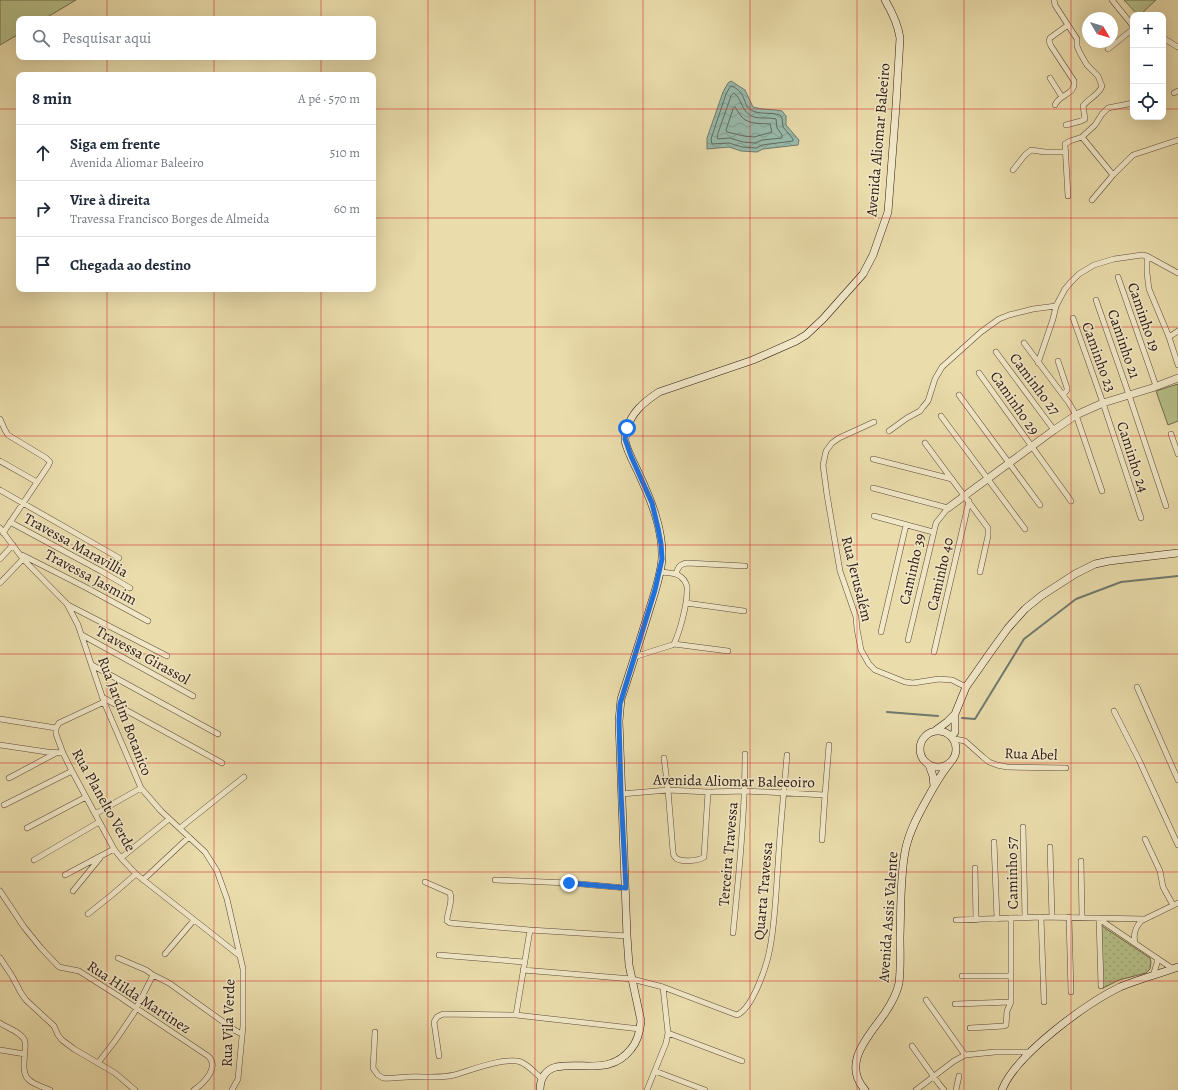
<!DOCTYPE html>
<html lang="pt">
<head>
<meta charset="utf-8">
<style>
  :root { --surface:#fff; --page:#f6f6f7; --text:#1f2937; --muted:#747a83; --line:#e0e1e3 }
  body { margin:0; font-family:Alegreya,serif; background:var(--page); color:var(--text) }
  .controls { position:absolute; right:12px; top:12px; display:grid; overflow:hidden; border-radius:8px; box-shadow:0 4px 16px #0002 }
  .controls button { width:36px; height:36px; display:grid; place-items:center; padding:0; border:0; border-bottom:1px solid var(--line); background:var(--surface); color:var(--text); font:20px sans-serif }
  .compass { position:absolute; left:1082px; top:12px; width:36px; height:36px; border-radius:50%; background:var(--surface); box-shadow:0 4px 16px #0002; rotate:128deg }
  .stop { position:absolute; width:12px; height:12px; margin:-9px; border:3px solid #1a73e8; border-radius:50%; background:#fff }
  .stop.end { background:#1a73e8; border-color:#fff; box-shadow:0 1px 4px #0008 }
  .list { margin:0; padding:0; list-style:none }
  h2 { display:flex; justify-content:space-between; align-items:center; height:52px; margin:0; padding:0 16px; font-size:17px }
  h2 small { font-size:13px; font-weight:400; color:var(--muted) }
  .list li { display:grid; grid-template-columns:26px 1fr auto; gap:12px; align-items:center; box-sizing:border-box; height:56px; padding:0 16px; border-top:1px solid var(--line) }
  .list b { display:block; font-size:15px; white-space:nowrap }
  .list p { margin:0; font-size:13px; white-space:nowrap; color:var(--muted) }
  .list em { font-size:13px; font-style:normal; color:var(--muted) }
  .icon { flex:none; width:22px; height:22px; fill:none; stroke:currentColor; stroke-width:2; stroke-linecap:round; stroke-linejoin:round }
  .map { position:relative; flex:none; width:1178px; height:1090px; overflow:hidden }
  .search { position:absolute; background:var(--surface); box-shadow:0 4px 16px #0002; left:16px; top:16px; width:360px; height:44px; display:flex; align-items:center; gap:10px; box-sizing:border-box; padding:0 14px; border-radius:8px; color:var(--muted); font-size:15px }
  .panel { position:absolute; background:var(--surface); box-shadow:0 4px 16px #0002; left:16px; top:72px; width:360px; height:220px; border-radius:8px }
  .map>svg:first-child { display:block }
  .grass { fill:#b6c089; stroke:#726c4e }
  .park { fill:url(#park-dots); stroke:#726c4e }
  .water { fill:url(#water-waves); stroke:#6e7a6e }
  .lines { fill:none; stroke-linecap:round; stroke-linejoin:round }
  .shore { stroke:#636a5f; stroke-width:1 }
  .stream { stroke:#6e7a6e; stroke-width:2 }
  .minor-casing { stroke:#5d4a38; stroke-width:6 }
  .tertiary-casing { stroke:#5d4a38; stroke-width:8 }
  .secondary-casing { stroke:#2e1912; stroke-width:8 }
  .minor { stroke:#f1e8c8; stroke-width:5 }
  .tertiary { stroke:#f1e8c8; stroke-width:7 }
  .secondary { stroke:#f1e8c8; stroke-width:7 }
  .route { stroke:#1a73e8; stroke-width:5 }
  .grid { fill:none; stroke:#d62828; stroke-width:1; stroke-opacity:0.55 }
  .labels { text-anchor:middle; dominant-baseline:central; stroke-width:3; stroke-linejoin:round; paint-order:stroke }
  .street-label { font-size:15px; fill:#2e1912; stroke:#f1e8c8 }
</style>
</head>
<body>
<div class="map">
<svg width="1178" height="1090" viewBox="0 0 1178 1090">
  <defs>
    <pattern id="park-dots" width="8" height="8" patternUnits="userSpaceOnUse"><rect width="8" height="8" fill="#b6c089"/><path d="M2 2h.1M6 6h.1" fill="none" stroke="#9da475" stroke-width="1.8" stroke-linecap="round"/></pattern>
    <pattern id="water-waves" width="16" height="10" patternUnits="userSpaceOnUse"><rect width="16" height="10" fill="#98bbac"/><path d="M0 5q4-4 8 0t8 0" fill="none" stroke="#83a093"/></pattern>
  </defs>
  <rect width="100%" height="100%" fill="#eadcab"/>
  <filter id="stains"><feTurbulence type="fractalNoise" baseFrequency=".005" numOctaves="4"/><feColorMatrix values="0 0 0 0 .2 0 0 0 0 .09 0 0 0 0 .02 0 0 0 .5 -.17"/></filter>
  <radialGradient id="worn" r=".72"><stop offset=".6" stop-color="#630" stop-opacity="0"/><stop offset="1" stop-color="#630" stop-opacity=".3"/></radialGradient>
  <!-- grass -->
  <path class="grass" d="M0,0H76L44,19H19V34L0,45Z
    M1124,0H1156L1140,15H1138Z
    M1178,384V421L1168,425L1156,391Z"/>
  <!-- park -->
  <path class="park" d="M1099,924L1150,958L1151,962L1150,969L1146,973L1119,980L1103,988Z"/>
  <!-- water -->
  <path class="water" d="M731,81L745,90L753,107C761,110 773,109 782,111L786,116V125L799,140L798,145L763,149L757,152L741,151L729,147L707,149V138L723,92L728,83Z"/>
  <g class="lines">
    <!-- shore -->
    <path class="shore" d="M732,86C747,93 742,104 751,110C759,115 771,112 780,115L782,118L783,127L793,139V141L762,145L756,148L742,147L729,143L712,144L711,139L726,94L730,87Z
      M734,93C743,99 740,112 754,117C761,119 769,117 776,119L777,128L782,135V138L762,140L755,143L743,142L730,138L718,139L717,136L731,96Z
      M735,107C737,110 739,113 741,116C748,125 760,123 770,124L772,132L754,137L744,136L727,132L726,130L733,109Z"/>
    <!-- stream -->
    <path class="stream" d="M887,712L938,716
      M962,718L975,719L1024,639L1076,599L1121,582L1178,576"/>
    <defs>
      <path id="minor" d="M1054,0L1055,5L1077,39V46L1080,53L1087,65L1098,76L1102,86C1099,95 1089,98 1083,106L1085,119L1081,121L1066,125
        M1112,0L1133,26
        M1163,38L1178,47
        M1108,49L1133,29
        M1050,78L1062,97
        M1174,93L1178,91
        M1055,105C1059,94 1076,95 1074,81L1051,46L1049,41L1050,38L1068,25
        M1082,137L1113,175
        M1013,170L1025,155L1031,150L1045,152H1066
        M1068,196L1065,144L1070,141L1082,137L1095,125L1102,114L1108,108L1133,103
        M1092,200L1113,175L1133,155L1178,140
        M1147,256V273L1149,289L1169,337L1178,365
        M1118,277L1156,386
        M1096,300L1129,395L1166,506
        M1073,318L1103,403L1141,518
        M1169,337L1178,331
        M1024,343L1069,403L1076,415L1102,491
        M996,352L1054,430
        M1058,361L1067,388V390L1063,395
        M1038,363L1053,319L1056,306L1065,289L1071,282L1079,274L1094,265L1114,259L1142,255L1147,256L1178,273
        M979,373L1071,501
        M959,395L1040,505
        M941,416L1025,529
        M0,419L5,430L8,435L46,458L50,462L48,466L3,533
        M874,422L839,438L832,443L826,451L823,465L827,495L840,571L856,617L857,629L861,650L869,664L875,670L905,682L913,683L939,679L952,680L966,687
        M889,431L907,418L920,411L923,407L928,401L935,379L942,367L981,332L999,319L1009,315L1033,309L1056,306
        M1171,434L1178,454
        M925,443L988,528V536L980,572
        M873,459L952,479
        M0,461L37,482
        M873,488L948,508L936,523L908,640
        M0,490L119,558
        M874,516L933,532
        M10,522L101,571L130,588
        M0,528L23,559L67,604L78,625L104,702L141,788L161,811L205,852L217,871L227,899L243,969V1026L239,1068L238,1079L232,1090
        M22,555L87,588L148,621
        M0,559L13,545
        M676,574C678,567 680,564 687,563L745,566
        M0,583L23,559
        M686,603L744,611
        M68,605L167,656
        M881,632L906,525
        M82,635L193,696
        M674,644L728,651
        M934,652L969,501
        M634,657L672,645L674,644C680,631 687,605 687,591C688,586 685,580 681,577C676,572 667,573 660,572
        M92,665L218,734
        M1137,687L1178,780
        M102,697L222,763
        M104,702L59,723L56,728V734L63,753L72,771L114,849L121,858L136,874L240,956
        M1114,711L1139,760L1178,845
        M0,719L56,728
        M955,739L965,741L983,757L989,762L997,765L1007,767L1066,768
        M0,745L47,752L63,753
        M664,758L668,790L673,851C673,853 674,856 675,857C679,863 699,861 704,857L708,792
        M9,778L56,753
        M621,794L668,790L708,792L745,791L825,795L822,840
        M825,795L829,745
        M4,805L72,771
        M95,814L141,788
        M1023,827L1025,917
        M27,828L86,797
        M180,828L244,777
        M1145,839L1160,871L1163,887L1173,905
        M994,842L997,919
        M1050,847L1052,917
        M121,858L169,819
        M34,860L99,822
        M1081,861L1082,917
        M975,868L976,920
        M65,875L114,849
        M143,880L189,837
        M495,880L569,883L626,888
        M425,882L450,893C453,901 448,911 447,919V921L450,923L530,930
        M0,891L24,927L41,948L59,967L79,971L120,997L136,1008L208,1056C220,1067 204,1083 194,1090
        M73,891L100,858
        M88,914L113,894L136,874
        M1041,917L1044,1002
        M1069,917L1071,992
        M1099,918L1101,986
        M1099,919L1173,969
        M956,920L1041,917L1145,919
        M733,933C739,873 745,814 745,754
        M1135,943C1133,934 1135,928 1141,921L1178,903
        M165,954L194,920
        M439,955L524,962
        M0,958L12,976L21,993L26,1000L54,1026L58,1035L62,1040L74,1049L115,1073L135,1090
        M523,970L632,979L663,987L737,1015C753,1008 767,965 770,948C775,922 776,892 778,865C780,829 784,792 787,755
        M153,975L169,983L236,1031L242,1034
        M962,976H1011
        M1153,976L1157,963V958
        M926,1000L965,1055
        M955,1004L1011,1002
        M516,1015L530,930L627,936
        M0,1023C7,1028 19,1031 24,1039C26,1042 25,1047 25,1051C22,1079 24,1080 50,1090
        M970,1028L1004,1026L1006,1025L1007,1011L1011,1002V918
        M375,1032L373,1068L378,1075L383,1078C391,1079 400,1077 408,1077C423,1076 438,1079 454,1075C472,1070 498,1059 517,1061C526,1062 535,1073 542,1079
        M668,1033L742,1061
        M912,1046L939,1084L944,1090
        M0,1050L25,1054
        M439,1056L434,1022L437,1017L443,1014L516,1015L640,1029
        M98,1063L115,1041L134,1013L153,975L146,970L118,958
        M655,1071L705,1090
        M647,1090L666,1043L668,1033L663,987
        M916,1090L954,1061L965,1055L995,1052H1030
        M956,1090L959,1076"/>
      <path id="tertiary" d="M948,508L1054,430L1076,415L1103,403L1152,388L1178,378"/>
      <path id="secondary" d="M936,730L947,722L955,714L966,687L992,650L1008,628L1025,609L1041,596L1075,574L1095,564L1109,561L1178,553
        M920 749a18 18 0 1 1 36 0a18 18 0 1 1-36 0Z
        M952,736L955,732V714
        M929,765L933,776L934,786
        M540,1090C540,1079 545,1070 556,1067C583,1062 611,1075 631,1049C638,1041 640,1031 641,1021L629,965L627,936L619,721L621,699C631,669 640,640 649,611C654,594 661,576 662,558C663,529 651,500 639,474C635,465 626,449 625,440C625,437 626,433 627,431C630,413 644,402 659,392L753,360L796,341L806,335L823,319L863,274L873,255L888,212L896,106L900,38C898,24 892,12 885,0
        M865,1090C841,1063 869,1036 885,1013C891,1004 897,993 899,983C901,968 900,951 900,937C901,909 900,879 905,852C908,834 917,817 926,801C933,788 940,775 950,763
        M1002,1090C1015,1055 1087,1003 1120,987C1139,979 1159,974 1178,967"/>
    </defs>
    <!-- minor casing -->
    <use href="#minor" class="minor-casing"/>
    <!-- tertiary casing -->
    <use href="#tertiary" class="tertiary-casing"/>
    <!-- secondary casing -->
    <use href="#secondary" class="secondary-casing"/>
    <!-- minor -->
    <use href="#minor" class="minor"/>
    <!-- tertiary -->
    <use href="#tertiary" class="tertiary"/>
    <!-- secondary -->
    <use href="#secondary" class="secondary"/>
  </g>
  <g class="lines">
    <!-- route -->
    <path class="route" d="M569,883L626,888L621,794L619,721L620,704L655,590L662,559L661,544L658,528L652,503L631,456L625,439L627,428"/>
  </g>
  <!-- grid -->
  <path class="grid" d="M107,0V19M214,0V19M321,0V19M428,0V1090M535,0V1090M643,0V1090M750,0V1090M857,0V1090M964,0V1090M1071,0V1090M107,57V75M214,57V75M321,57V75M0,109H19M373,109H1133M1163,109H1178M0,218H19M373,218H1178M107,289V1090M214,289V1090M321,289V1090M0,327H1178M0,436H1178M0,545H1178M0,654H1178M0,763H1178M0,872H1178M0,981H1178"/>
  <g class="labels">
    <!-- street labels -->
    <g class="street-label">
      <text transform="translate(878 140) rotate(-85)">Avenida Aliomar Baleeiro</text>
      <text transform="translate(1144 317) rotate(71)">Caminho 19</text>
      <text transform="translate(1124 344) rotate(71)">Caminho 21</text>
      <text transform="translate(1099 357) rotate(70)">Caminho 23</text>
      <text transform="translate(1035 384) rotate(53)">Caminho 27</text>
      <text transform="translate(1015 403) rotate(55)">Caminho 29</text>
      <text transform="translate(1133 457) rotate(72)">Caminho 24</text>
      <text transform="translate(76 545) rotate(29)">Travessa Maravillia</text>
      <text transform="translate(912 569) rotate(-77)">Caminho 39</text>
      <text transform="translate(940 574) rotate(-77)">Caminho 40</text>
      <text transform="translate(91 577) rotate(28)">Travessa Jasmim</text>
      <text transform="translate(857 579) rotate(76)">Rua Jerusalém</text>
      <text transform="translate(143 655) rotate(29)">Travessa Girassol</text>
      <text transform="translate(125 716) rotate(69)">Rua Jardim Botanico</text>
      <text transform="translate(1031 754) rotate(2)">Rua Abel</text>
      <text transform="translate(734 781) rotate(1)">Avenida Aliomar Baleeoiro</text>
      <text transform="translate(104 800) rotate(61)">Rua Planelto Verde</text>
      <text transform="translate(728 854) rotate(-85)">Terceira Travessa</text>
      <text transform="translate(1012 873) rotate(-91)">Caminho 57</text>
      <text transform="translate(763 891) rotate(-85)">Quarta Travessa</text>
      <text transform="translate(888 917) rotate(-86)">Avenida Assis Valente</text>
      <text transform="translate(139 997) rotate(33)">Rua Hilda Martinez</text>
      <text transform="translate(228 1023) rotate(-88)">Rua Vila Verde</text>
    </g>
  </g>
  <rect width="100%" height="100%" filter="url(#stains)"/>
  <rect width="100%" height="100%" fill="url(#worn)"/>
</svg>
<div class="controls">
<button>+</button>
<button>−</button>
<button><svg class="icon" aria-label="locate" viewBox="0 0 24 24"><circle cx="12" cy="12" r="6"/><path d="M12 2v4M12 18v4M2 12h4M18 12h4"/></svg></button>
</div>
<svg class="compass" viewBox="-18 -18 36 36"><path d="M0-13l5 13h-10z" fill="#e53935"/><path d="M0 13l5-13h-10z" fill="#747a83"/></svg>
<div class="stop" style="left:627px;top:428px"></div>
<div class="stop end" style="left:569px;top:883px"></div>
<div class="search"><svg class="icon" aria-label="search" viewBox="0 0 24 24"><circle cx="10" cy="10" r="6"/><path d="M15 15l6 6"/></svg>Pesquisar aqui</div>
<section class="panel">
<h2>8 min<small>A pé · 570 m</small></h2>
<ul class="list">
<li><svg class="icon" aria-label="ahead" viewBox="0 0 24 24"><path d="M12 20V5M6 11l6-6 6 6"/></svg><div><b>Siga em frente</b><p>Avenida Aliomar Baleeiro</p></div><em>510 m</em></li>
<li><svg class="icon" aria-label="right" viewBox="0 0 24 24"><path d="M7 20v-9h11M14 6l5 5-5 5"/></svg><div><b>Vire à direita</b><p>Travessa Francisco Borges de Almeida</p></div><em>60 m</em></li>
<li><svg class="icon" aria-label="arrive" viewBox="0 0 24 24"><path d="M6 21V4h12l-3 4 3 4H6"/></svg><div><b>Chegada ao destino</b></div></li>
</ul>
</section>
</div>
</body>
</html>
